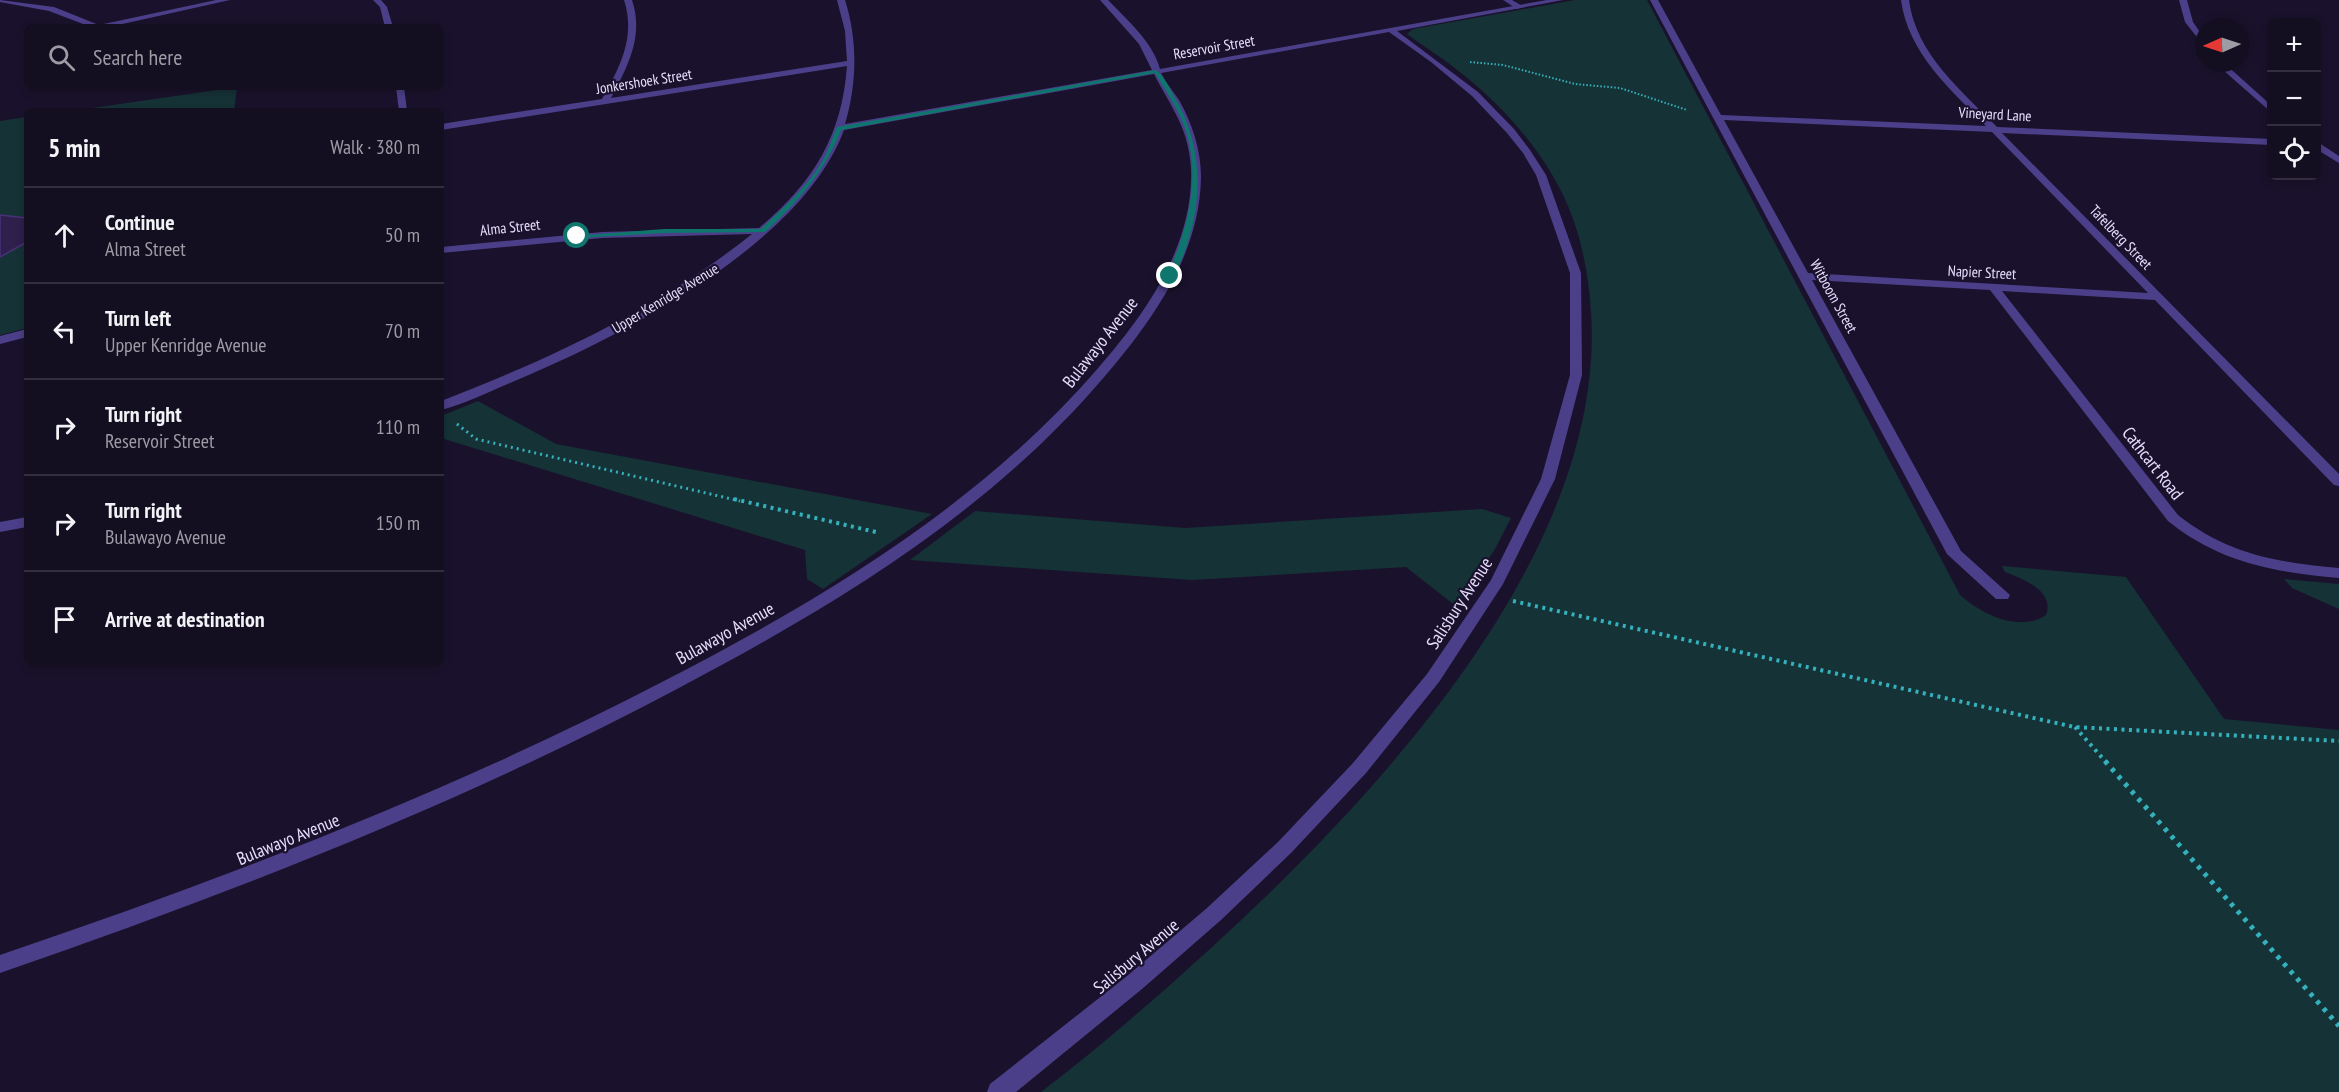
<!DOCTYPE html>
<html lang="en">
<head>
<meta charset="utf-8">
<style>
  :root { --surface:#140e21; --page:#1d172a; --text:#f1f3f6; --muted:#9d9ca5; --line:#332e3f }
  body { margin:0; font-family:"PT Sans Narrow",sans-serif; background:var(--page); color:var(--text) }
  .controls { position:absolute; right:18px; top:18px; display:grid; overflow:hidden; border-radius:9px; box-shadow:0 3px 9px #0003 }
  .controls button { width:54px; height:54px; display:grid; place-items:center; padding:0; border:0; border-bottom:2px solid var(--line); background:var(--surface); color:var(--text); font:30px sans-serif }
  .compass { position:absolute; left:2195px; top:18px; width:54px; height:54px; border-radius:50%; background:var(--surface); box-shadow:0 3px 9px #0003; rotate:267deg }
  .stop { position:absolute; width:18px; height:18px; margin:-14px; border:4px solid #0f766e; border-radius:50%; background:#fff }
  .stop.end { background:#0f766e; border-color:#fff; box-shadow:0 2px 6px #0008 }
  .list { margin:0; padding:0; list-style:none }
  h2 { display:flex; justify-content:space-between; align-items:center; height:78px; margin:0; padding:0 24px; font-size:26px }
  h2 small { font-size:20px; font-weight:400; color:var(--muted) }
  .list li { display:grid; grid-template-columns:39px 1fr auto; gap:18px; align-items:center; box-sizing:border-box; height:96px; padding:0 24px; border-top:2px solid var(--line) }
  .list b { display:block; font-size:22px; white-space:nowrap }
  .list p { margin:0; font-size:20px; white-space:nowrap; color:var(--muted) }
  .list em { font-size:20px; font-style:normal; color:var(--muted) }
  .icon { flex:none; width:33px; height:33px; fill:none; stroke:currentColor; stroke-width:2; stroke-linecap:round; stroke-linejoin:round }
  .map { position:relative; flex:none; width:2339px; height:1092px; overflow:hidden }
  .search { position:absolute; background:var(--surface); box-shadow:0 3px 9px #0003; left:24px; top:24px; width:420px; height:66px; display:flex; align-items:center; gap:15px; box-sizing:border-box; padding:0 21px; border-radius:9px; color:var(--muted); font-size:22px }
  .panel { position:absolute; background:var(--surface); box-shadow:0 3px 9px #0003; left:24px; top:108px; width:420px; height:558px; border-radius:9px }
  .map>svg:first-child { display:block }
  .green { fill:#153236 }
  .building { fill:#2e1f4c; stroke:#493178; stroke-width:1.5 }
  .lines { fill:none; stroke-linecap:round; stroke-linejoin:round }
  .path-far3 { stroke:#34b1bc; stroke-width:2; stroke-dasharray:1.5 2; stroke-linecap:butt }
  .path-far2 { stroke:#34b1bc; stroke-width:3; stroke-dasharray:2 4; stroke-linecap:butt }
  .path-far1 { stroke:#34b1bc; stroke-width:4; stroke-dasharray:3 4.5; stroke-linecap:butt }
  .path { stroke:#34b1bc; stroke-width:5; stroke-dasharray:4 6; stroke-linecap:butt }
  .lane { fill:#4c3f89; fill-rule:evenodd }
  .street { fill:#4c3f89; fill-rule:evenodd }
  .route { fill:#0f766e }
  .labels { text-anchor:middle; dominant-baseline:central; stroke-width:4.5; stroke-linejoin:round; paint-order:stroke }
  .far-street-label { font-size:15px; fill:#e6defe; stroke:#1a122c }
  .street-label { font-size:18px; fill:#e6defe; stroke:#1a122c }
</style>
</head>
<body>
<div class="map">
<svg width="2339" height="1092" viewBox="0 0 2339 1092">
  <rect width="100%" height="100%" fill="#1a122c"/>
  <!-- green -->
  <path class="green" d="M1575,0H1647L1960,595C1981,614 2020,633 2046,615C2055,591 2023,579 2005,572L2002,566L2126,577L2224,719L2339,730V1092H1041C1100,1047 1156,998 1210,949C1375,798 1607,553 1591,312C1588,265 1578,219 1554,178C1529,135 1495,99 1456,69C1440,56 1423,46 1407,34L1413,29Z
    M237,87L234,111H72Z
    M27,117V328L0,335V121Z
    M478,401L556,444L932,514L823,589L807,579L805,550L441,438V416Z
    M1482,509L1511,518L1495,549L1457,607L1406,567L1192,580L910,560L975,511L1185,528Z
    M2284,579L2339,584V609L2292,588Z"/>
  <!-- building -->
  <path class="building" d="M0,215L27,218V242L0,257Z"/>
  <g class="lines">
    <!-- path-far3 -->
    <path class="path-far3" d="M1470,62L1503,65L1575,84L1620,88L1687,110"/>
    <!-- path-far2 -->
    <path class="path-far2" d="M457,424L476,439L740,501"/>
    <!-- path-far1 -->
    <path class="path-far1" d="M734,499L880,533
      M1513,601L2074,727L2339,741
      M2075,727L2106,762"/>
    <!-- path -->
    <path class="path" d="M2105,761L2339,1026"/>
    <!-- lane -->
    <path class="lane" d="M1503,0H1512L1524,7L1517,9Z"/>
    <!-- street -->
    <path class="street" d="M0,0L54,7L99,25L216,0H230L109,27H91L49,11L0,2Z
      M373,0H381L387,7L393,27H385L380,7Z
      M624,0H632C644,36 628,66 611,98L847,61L845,31L837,0H845C858,41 857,83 845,124L1152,70L1139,44L1100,0H1108C1126,19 1153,42 1160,69L1547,0H1563L1397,31L1478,92L1514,129L1530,150L1546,175L1581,273L1582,375L1555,479L1503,584L1439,682L1366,773L1291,853L1221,920L1142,989L1016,1092H987L990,1084L1127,976L1207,908L1278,842L1353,763L1427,674L1491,580L1541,479L1570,375V273L1536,175L1523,153L1507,133L1472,96L1431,62L1389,32L1161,73C1166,83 1173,91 1179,100C1192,123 1201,150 1201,177C1200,254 1153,320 1105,376C989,513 834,606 677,689C460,804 232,893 0,973V955C227,878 450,792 662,682C823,599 980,505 1099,367C1146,313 1194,245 1191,169C1189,128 1172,109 1154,74L844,130C802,244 624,335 517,380C493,390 467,403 441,410V401C552,358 658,309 752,234L602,238L441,253V247L602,232L759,228C813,183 842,136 847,66L441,130V124L602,99C620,67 636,37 624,0Z
      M1650,0H1658L1721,115L1986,126C1951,90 1908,53 1901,0H1909C1916,54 1961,90 1997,127L2272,139V145L2002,133L2339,474V486L2334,485L2155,300L2002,291L2178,515C2229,555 2276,562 2339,568V578C2274,572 2220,563 2168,521L1990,290L1812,280L1961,551L2010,595L2008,599H1996L1947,554ZM1724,120L1992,132L2148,293L1808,273Z
      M2179,0H2187L2193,22L2204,38V46L2185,22Z
      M2215,63H2224L2272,106V113Z
      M396,87H404L407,111H399Z
      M2316,141L2339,156V163L2316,149Z
      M27,329V337L0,344V336Z
      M27,517V527L0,532V522Z"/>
  </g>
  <!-- route -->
  <path class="route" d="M1156,70C1164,76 1169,87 1174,96C1208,153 1203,220 1173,278L1167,276C1187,230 1201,181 1186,131C1179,110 1166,91 1155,73L841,130C825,171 798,202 765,232L664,233L577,238L574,236L664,229H761C784,207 812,183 826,154C830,145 833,136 837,127Z"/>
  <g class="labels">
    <!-- far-street labels -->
    <g class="far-street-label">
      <text transform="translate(1214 47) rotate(-10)">Reservoir Street</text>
      <text transform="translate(644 81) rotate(-9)">Jonkershoek Street</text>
      <text transform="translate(1995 114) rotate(3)">Vineyard Lane</text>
      <text transform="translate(510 227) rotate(-6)">Alma Street</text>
      <text transform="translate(2121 237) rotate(46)">Tafelberg Street</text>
      <text transform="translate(1982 272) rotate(3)">Napier Street</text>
      <text transform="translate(1834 296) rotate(61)">Witboom Street</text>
      <text transform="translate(665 298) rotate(-31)">Upper Kenridge Avenue</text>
    </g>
    <!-- street labels -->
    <g class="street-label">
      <text transform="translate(1100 342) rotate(-52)">Bulawayo Avenue</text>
      <text transform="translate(2153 463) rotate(52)">Cathcart Road</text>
      <text transform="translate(1459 603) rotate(-57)">Salisbury Avenue</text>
      <text transform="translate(725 633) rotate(-29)">Bulawayo Avenue</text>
      <text transform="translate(288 839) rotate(-22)">Bulawayo Avenue</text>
      <text transform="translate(1136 956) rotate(-40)">Salisbury Avenue</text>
    </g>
  </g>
</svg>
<div class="controls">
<button>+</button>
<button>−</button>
<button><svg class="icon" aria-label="locate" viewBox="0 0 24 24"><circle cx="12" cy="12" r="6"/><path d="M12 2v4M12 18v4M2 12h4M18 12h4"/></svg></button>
</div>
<svg class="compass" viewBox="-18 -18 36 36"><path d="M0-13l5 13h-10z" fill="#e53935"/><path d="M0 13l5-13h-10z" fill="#9d9ca5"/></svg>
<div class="stop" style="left:577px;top:236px"></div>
<div class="stop end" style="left:1170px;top:276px"></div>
<div class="search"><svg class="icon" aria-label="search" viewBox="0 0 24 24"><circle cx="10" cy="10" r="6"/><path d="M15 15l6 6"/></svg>Search here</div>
<section class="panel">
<h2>5 min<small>Walk · 380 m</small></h2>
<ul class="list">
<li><svg class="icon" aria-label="ahead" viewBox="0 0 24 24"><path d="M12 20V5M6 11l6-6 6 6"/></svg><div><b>Continue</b><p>Alma Street</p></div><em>50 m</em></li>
<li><svg class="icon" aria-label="left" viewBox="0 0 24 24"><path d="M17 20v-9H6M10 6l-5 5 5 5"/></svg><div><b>Turn left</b><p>Upper Kenridge Avenue</p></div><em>70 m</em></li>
<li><svg class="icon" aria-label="right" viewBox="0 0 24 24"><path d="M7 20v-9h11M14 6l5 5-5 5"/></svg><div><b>Turn right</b><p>Reservoir Street</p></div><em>110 m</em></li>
<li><svg class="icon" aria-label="right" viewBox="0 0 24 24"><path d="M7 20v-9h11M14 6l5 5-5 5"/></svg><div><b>Turn right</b><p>Bulawayo Avenue</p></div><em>150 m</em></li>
<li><svg class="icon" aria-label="arrive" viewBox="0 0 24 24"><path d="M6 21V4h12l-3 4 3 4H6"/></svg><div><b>Arrive at destination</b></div></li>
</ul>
</section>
</div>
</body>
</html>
